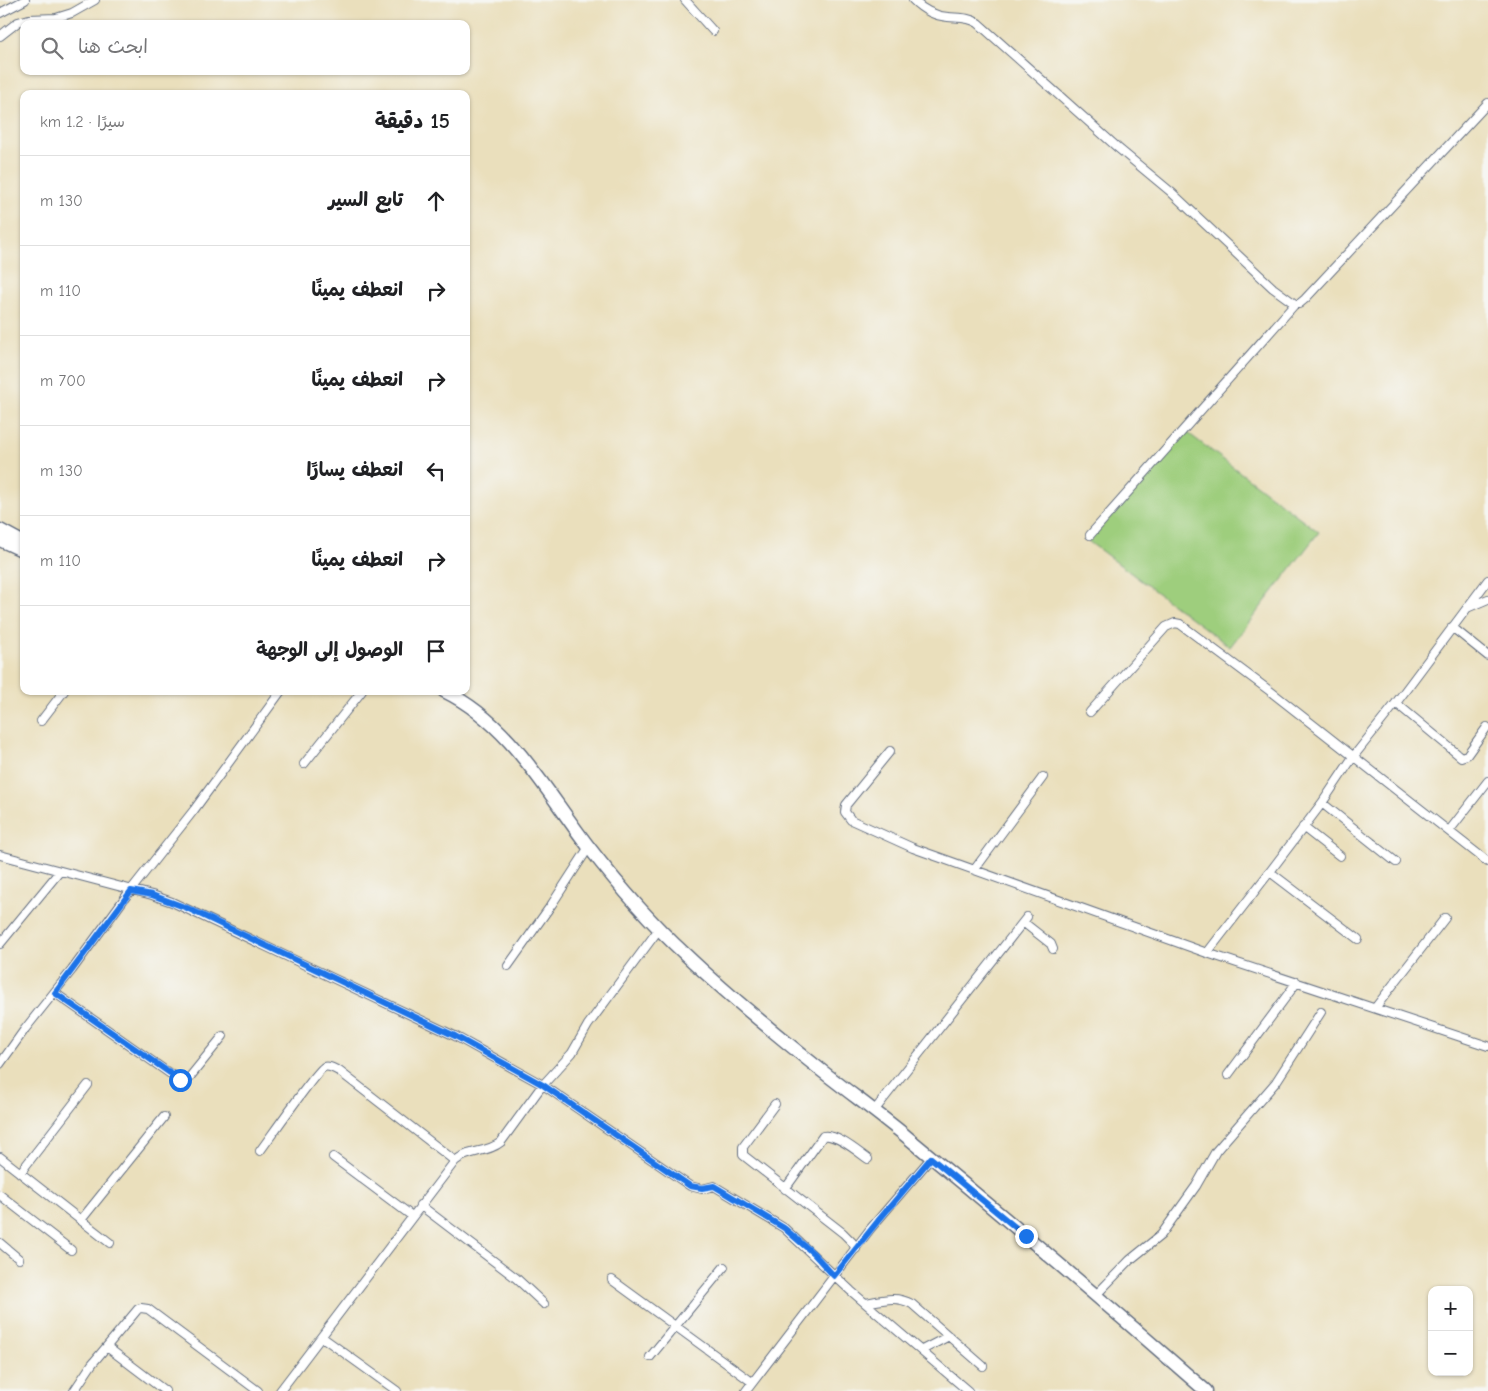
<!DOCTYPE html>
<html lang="ar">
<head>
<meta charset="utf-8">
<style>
  :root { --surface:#fff; --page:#f6f6f6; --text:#202124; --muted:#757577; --line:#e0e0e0 }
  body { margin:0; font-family:"Comic Neue","Playpen Sans Arabic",sans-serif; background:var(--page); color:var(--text); direction:rtl }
  .controls { position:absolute; right:15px; bottom:15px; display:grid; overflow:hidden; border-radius:10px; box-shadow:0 1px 4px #0004 }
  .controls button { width:45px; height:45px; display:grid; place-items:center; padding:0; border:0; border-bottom:1px solid var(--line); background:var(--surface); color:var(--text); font:25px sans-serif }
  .stop { position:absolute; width:15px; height:15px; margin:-11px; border:4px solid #1a73e8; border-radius:50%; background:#fff }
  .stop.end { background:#1a73e8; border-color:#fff; box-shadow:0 1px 5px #0008 }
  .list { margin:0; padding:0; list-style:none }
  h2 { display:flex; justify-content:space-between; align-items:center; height:65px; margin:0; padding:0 20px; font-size:21px }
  h2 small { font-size:16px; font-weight:400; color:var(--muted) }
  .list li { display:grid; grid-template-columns:32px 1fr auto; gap:15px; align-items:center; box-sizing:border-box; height:90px; padding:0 20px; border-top:1px solid var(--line) }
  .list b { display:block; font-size:19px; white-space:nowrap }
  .list em { font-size:16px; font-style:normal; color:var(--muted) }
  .icon { flex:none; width:28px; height:28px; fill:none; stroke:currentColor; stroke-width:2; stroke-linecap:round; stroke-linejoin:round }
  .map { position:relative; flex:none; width:1488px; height:1391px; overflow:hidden; direction:ltr }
  .search { position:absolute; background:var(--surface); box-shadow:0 1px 4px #0004; left:20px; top:20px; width:450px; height:55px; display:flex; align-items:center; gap:12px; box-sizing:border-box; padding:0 18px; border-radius:10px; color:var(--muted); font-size:19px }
  .panel { position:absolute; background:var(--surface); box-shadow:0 1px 4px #0004; left:20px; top:90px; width:450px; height:605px; border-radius:10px; direction:rtl }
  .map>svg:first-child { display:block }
  .green { fill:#9ece7d; stroke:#5c7e6e }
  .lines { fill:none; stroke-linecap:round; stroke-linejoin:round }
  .street-casing { stroke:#636d7f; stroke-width:10 }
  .primary-casing { stroke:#636d7f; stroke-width:15 }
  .street { stroke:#fff; stroke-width:8 }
  .primary { stroke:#fff; stroke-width:12 }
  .route { stroke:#1a73e8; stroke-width:6 }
</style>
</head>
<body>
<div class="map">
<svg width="1488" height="1391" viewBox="0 0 1488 1391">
  <rect width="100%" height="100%" fill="#f6f6f2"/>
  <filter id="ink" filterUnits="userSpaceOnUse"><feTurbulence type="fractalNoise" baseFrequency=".02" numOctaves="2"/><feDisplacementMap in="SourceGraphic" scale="10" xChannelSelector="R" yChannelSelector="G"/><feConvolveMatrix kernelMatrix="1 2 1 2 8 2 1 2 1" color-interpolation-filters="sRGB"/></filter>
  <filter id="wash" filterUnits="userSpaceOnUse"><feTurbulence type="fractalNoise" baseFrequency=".0096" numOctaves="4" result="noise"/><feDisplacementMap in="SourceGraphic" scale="20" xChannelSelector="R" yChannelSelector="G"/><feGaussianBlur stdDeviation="1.12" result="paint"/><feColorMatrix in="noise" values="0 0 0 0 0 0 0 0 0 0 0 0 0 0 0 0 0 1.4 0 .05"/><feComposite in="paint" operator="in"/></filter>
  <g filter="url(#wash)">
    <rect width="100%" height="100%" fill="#eadfbc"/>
    <!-- green -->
    <path class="green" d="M1184,430L1319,532L1230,647L1088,541Z"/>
  </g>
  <g filter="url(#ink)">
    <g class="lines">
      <defs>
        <path id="street" d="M685,0L713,31
          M913,0C922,9 935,16 948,17C958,18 969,17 978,23L1118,148L1171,192L1273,288L1295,304H1299L1305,299L1488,103
          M0,13L25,0
          M0,36L18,22L29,19L56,18L72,13L95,0
          M1090,535L1295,304
          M1467,608L1488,599
          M1452,627L1488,656
          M1396,703L1461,757L1467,755L1487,727
          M1090,712L1166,627L1175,623L1180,624L1270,691L1488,862
          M41,721L64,691
          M890,751L846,805L845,812L851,820L913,848L1207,953L1488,1046
          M304,764L362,691
          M1322,803L1396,862
          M1303,827L1340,856
          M1449,831L1488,781
          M0,855L152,895L172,902L455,1036L543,1085L690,1186L702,1189L714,1186L784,1228L851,1291L968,1391
          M975,869L1043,777
          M1270,872L1358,939
          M1023,922L1051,944L1053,949
          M0,944L60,871
          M1207,953L1272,869L1322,803L1353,757L1396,703L1488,580
          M508,966L552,904L589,847
          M55,993L179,1080L185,1081L189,1078L223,1036
          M1375,1008L1445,918
          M0,1064L25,1029L72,970L127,895L194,810L281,691
          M1228,1075L1297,982
          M775,1104L743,1147V1155L843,1233L852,1242L856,1249
          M874,1111L1027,917
          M260,1151C269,1139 316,1071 324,1067C329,1065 334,1069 339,1071L455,1161
          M0,1157L110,1243
          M333,1157L412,1216
          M20,1173L88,1085
          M785,1189L823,1136C836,1133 858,1152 868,1159
          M0,1195L71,1250
          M420,1205L516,1278L544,1304
          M81,1220L164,1117
          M0,1243L19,1259
          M612,1280L752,1382
          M1095,1296L1130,1260L1161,1235L1196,1186L1216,1151L1276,1082L1321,1012
          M866,1303C882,1300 896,1295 912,1304L983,1366
          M322,1337L397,1391
          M107,1347L165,1391
          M922,1350L949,1336
          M650,1357L724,1267
          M74,1391L92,1364L138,1309L141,1308L148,1309L258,1391
          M280,1391L455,1161C467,1150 488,1153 501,1142L541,1087L572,1053L588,1025L659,929
          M746,1391L871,1228L931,1158"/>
        <path id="primary" d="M0,530L24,543
          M0,540L24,551
          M444,691C510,723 545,790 588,846C618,885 650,922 686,955C727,994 772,1031 817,1067C847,1091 878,1113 907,1137C1008,1220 1108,1305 1206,1391"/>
      </defs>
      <!-- street casing -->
      <use href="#street" class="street-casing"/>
      <!-- primary casing -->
      <use href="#primary" class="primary-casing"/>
      <!-- street -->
      <use href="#street" class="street"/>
      <!-- primary -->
      <use href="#primary" class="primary"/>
    </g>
  </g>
  <g class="lines" filter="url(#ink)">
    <!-- route -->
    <path class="route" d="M180,1080L55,993L131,891L152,895L187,908L455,1036L543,1085L690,1186L702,1188L714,1186L784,1228L813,1253L834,1276L878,1221L931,1158L1026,1236"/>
  </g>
</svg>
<div class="controls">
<button>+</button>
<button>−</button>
</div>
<div class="stop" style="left:180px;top:1080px"></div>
<div class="stop end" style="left:1026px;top:1236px"></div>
<div class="search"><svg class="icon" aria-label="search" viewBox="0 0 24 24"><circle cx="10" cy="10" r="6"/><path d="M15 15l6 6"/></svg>ابحث هنا</div>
<section class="panel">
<h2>15 دقيقة<small>سيرًا · 1.2 km</small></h2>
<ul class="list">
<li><svg class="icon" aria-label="ahead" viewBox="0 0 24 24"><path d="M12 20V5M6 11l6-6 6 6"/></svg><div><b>تابع السير</b></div><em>130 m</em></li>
<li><svg class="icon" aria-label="right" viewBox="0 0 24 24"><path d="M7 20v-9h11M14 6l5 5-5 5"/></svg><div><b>انعطف يمينًا</b></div><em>110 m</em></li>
<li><svg class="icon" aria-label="right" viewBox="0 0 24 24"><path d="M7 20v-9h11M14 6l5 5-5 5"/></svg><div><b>انعطف يمينًا</b></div><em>700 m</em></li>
<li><svg class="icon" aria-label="left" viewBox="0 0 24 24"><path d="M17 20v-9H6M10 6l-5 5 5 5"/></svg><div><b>انعطف يسارًا</b></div><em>130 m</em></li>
<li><svg class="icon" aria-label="right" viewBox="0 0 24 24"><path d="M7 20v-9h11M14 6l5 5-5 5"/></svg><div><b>انعطف يمينًا</b></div><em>110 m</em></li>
<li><svg class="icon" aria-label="arrive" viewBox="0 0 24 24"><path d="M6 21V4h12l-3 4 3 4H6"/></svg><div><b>الوصول إلى الوجهة</b></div></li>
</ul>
</section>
</div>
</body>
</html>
